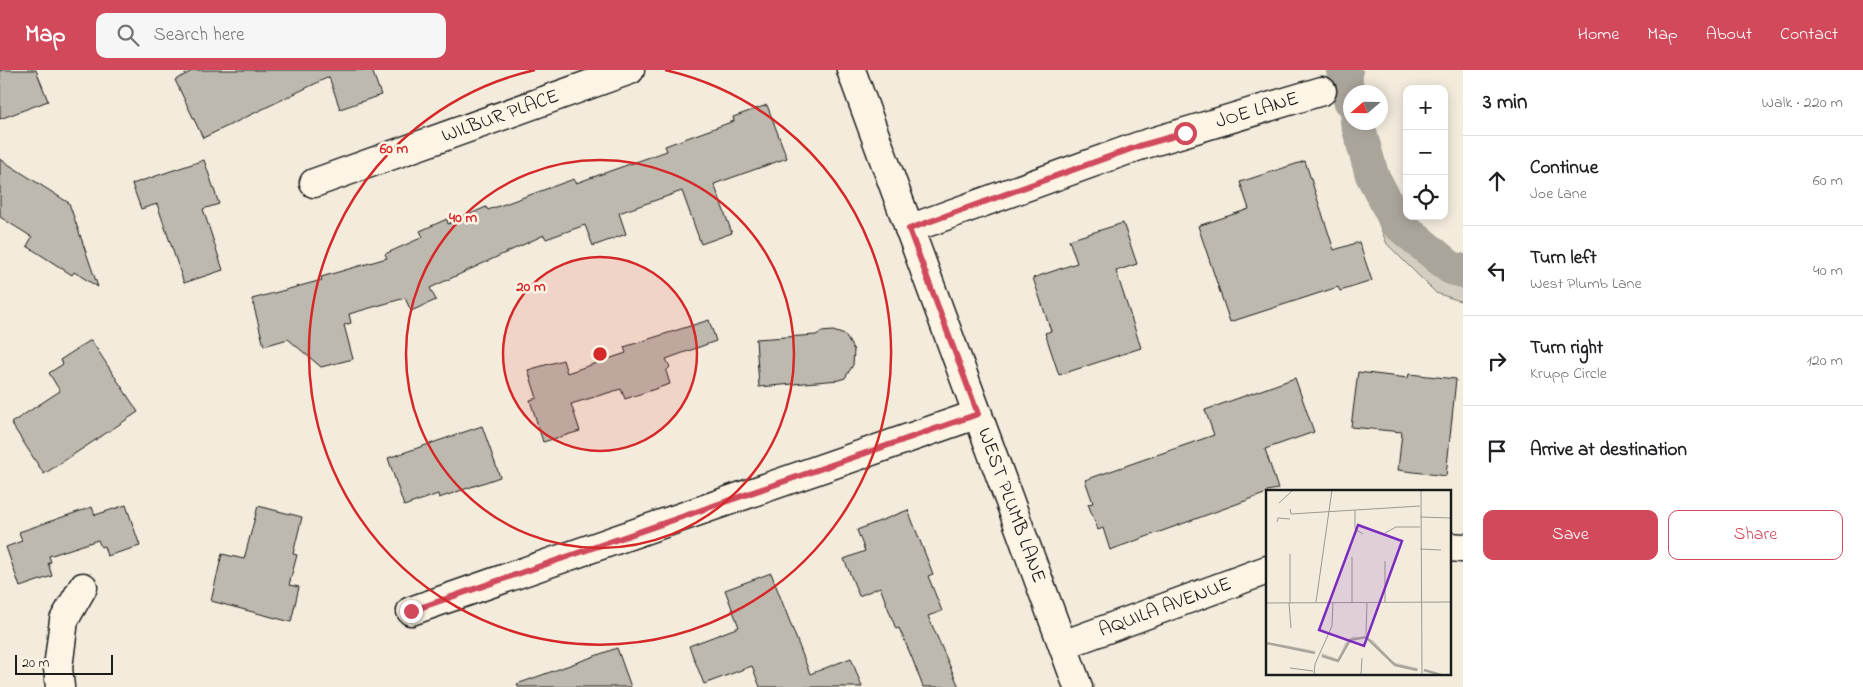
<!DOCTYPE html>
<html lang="en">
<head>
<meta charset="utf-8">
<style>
  :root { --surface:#fff; --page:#f6f6f6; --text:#202124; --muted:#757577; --line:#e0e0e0; --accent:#d1495b }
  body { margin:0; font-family:"Indie Flower",sans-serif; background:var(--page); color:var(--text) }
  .controls { position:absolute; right:15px; top:15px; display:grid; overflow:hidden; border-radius:10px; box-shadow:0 2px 12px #0003 }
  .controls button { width:45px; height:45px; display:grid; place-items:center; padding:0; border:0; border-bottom:1px solid var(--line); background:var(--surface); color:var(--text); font:25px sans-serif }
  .compass { position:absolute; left:1343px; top:15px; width:45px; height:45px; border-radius:50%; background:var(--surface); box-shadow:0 2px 12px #0003; rotate:250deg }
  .scale { position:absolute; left:15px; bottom:12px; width:98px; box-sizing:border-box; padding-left:5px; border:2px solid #1c1c1c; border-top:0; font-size:14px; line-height:18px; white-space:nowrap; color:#1c1c1c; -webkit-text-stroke:4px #fcf5e5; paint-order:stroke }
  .stop { position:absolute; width:15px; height:15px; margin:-11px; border:4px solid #d1495b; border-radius:50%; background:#fff }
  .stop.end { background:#d1495b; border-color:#fff; box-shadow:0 1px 5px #0008 }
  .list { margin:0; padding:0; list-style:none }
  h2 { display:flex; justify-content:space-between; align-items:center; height:65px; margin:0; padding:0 20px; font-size:21px }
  h2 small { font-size:16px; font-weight:400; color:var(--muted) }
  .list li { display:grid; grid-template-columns:32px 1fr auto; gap:15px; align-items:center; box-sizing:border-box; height:90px; padding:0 20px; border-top:1px solid var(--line) }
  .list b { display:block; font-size:19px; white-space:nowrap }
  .list p { margin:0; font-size:16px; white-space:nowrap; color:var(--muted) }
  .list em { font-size:16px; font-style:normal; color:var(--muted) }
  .actions { display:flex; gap:10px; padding:15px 20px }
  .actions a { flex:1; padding:11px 0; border:1px solid var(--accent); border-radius:10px; text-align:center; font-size:18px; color:var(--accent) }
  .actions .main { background:var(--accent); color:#fff }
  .icon { flex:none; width:28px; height:28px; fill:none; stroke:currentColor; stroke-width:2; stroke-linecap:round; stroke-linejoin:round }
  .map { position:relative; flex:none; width:1463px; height:617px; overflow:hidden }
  header { display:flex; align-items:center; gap:30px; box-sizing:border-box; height:70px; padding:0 25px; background:var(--accent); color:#fff }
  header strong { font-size:24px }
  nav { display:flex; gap:28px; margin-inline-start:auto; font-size:18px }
  .search { width:350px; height:45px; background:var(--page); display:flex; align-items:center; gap:12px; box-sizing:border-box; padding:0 18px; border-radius:10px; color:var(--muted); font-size:19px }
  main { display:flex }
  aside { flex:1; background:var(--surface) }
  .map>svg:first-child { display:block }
  .green { fill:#d3cec1; stroke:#78756e }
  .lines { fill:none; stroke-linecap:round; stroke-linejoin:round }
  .canal { stroke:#aaa59b; stroke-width:34 }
  .building { fill:#beb9ae; stroke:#1c1c1c }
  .minor-casing { stroke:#1c1c1c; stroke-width:31 }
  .major-casing { stroke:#1c1c1c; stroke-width:31 }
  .minor { stroke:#fcf5e5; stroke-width:28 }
  .major { stroke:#fcf5e5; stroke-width:28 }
  .route { stroke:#d1495b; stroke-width:6 }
  .ring { fill:none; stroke:#d62828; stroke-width:2.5 }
  .labels { text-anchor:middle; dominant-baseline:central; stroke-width:5; stroke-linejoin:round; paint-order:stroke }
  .street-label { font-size:20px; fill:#1c1c1c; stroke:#fcf5e5 }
  .inset-river { fill:none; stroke:#aaa59b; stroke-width:2.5 }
  .inset-road { fill:none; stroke:#9d9990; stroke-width:1 }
  .view { fill:#7b2cbf; fill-opacity:0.15; stroke:#7b2cbf; stroke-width:2.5 }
  .inset-edge { fill:none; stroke:#1c1c1c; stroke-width:2.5 }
  .centre { fill:#d62828; stroke:#fcf5e5; stroke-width:2.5 }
  .ring-label { font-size:15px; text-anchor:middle; font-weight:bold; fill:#d62828; stroke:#fcf5e5; stroke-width:5; stroke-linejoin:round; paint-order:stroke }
</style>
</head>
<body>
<header>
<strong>Map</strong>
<div class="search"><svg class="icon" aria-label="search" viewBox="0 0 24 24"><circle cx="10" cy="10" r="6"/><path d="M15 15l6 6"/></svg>Search here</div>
<nav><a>Home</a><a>Map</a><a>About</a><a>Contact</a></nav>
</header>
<main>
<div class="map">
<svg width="1463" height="617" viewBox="0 0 1463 617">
  <rect width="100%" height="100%" fill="#f3ecdd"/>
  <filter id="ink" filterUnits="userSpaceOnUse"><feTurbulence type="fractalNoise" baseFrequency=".02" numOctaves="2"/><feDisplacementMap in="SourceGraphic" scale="10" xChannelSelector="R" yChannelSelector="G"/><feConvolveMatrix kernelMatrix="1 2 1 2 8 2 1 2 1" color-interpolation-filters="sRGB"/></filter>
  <g filter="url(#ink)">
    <!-- green -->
    <path class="green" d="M1331,0H1362V22H1350V52L1368,53L1375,85L1403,146L1457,194L1463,195V232L1436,223L1387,174L1349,82Z"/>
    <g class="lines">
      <!-- canal -->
      <path class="canal" d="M1343,0L1350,30
        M1357,52L1372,105L1397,153L1451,198L1463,201"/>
    </g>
    <!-- building -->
    <path class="building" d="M0,0H36L48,31L0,49Z
      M194,0H372L381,25L340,39L329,7L203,68L175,10Z
      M767,35L787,88L714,114L732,163L701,174L682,121L619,143L626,164L593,176L585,155L546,169L544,165L430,218L436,230L411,241L405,228L349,244L351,253L344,255L353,289L321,297L288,269L264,276L252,229L322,210L321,207L387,188L385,184L423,167L420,161L447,149L448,154L486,137L488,140L574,109L576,113L667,81L665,76L734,51L733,47Z
      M0,89L69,133L98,217L74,202L72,205L27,176L32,167L0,147Z
      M204,90L219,134L203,139L223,200L184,213L157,134L141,139L132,114Z
      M1305,91L1334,180L1359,172L1372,211L1340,221L1338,217L1230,252L1198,156L1249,139L1240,112Z
      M1123,153L1137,194L1116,201L1141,278L1059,305L1045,263L1051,261L1033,208L1077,193L1069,170Z
      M709,250L716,271L666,289L670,297L666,301L670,314L625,329L621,319L571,334L580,361L543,372L530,330L537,328L528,300L563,290L567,303L626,283L624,277Z
      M833,261L845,265L854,280L853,295L845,308L839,310L759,317L756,269L816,265L821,262Z
      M91,270L138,342L44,404L11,353L60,321L49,303L63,294L60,290Z
      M1358,302L1408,308L1409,304L1456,309L1446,406L1398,400L1402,362L1351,357Z
      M1295,308L1314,362L1265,379L1278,419L1267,421V423L1110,480L1103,458L1098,460L1088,434L1093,433L1085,410L1214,365L1205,340Z
      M482,356L500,407L439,428L438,424L404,436L388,388Z
      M126,435L140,476L107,486L104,476L101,477L98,470L49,486L51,492L48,493L52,506L20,517L6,477L22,471L19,462L92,437L95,445Z
      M258,436L302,447L293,484L297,485L289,515L299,517L291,552L211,531L222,484L244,489Z
      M908,440L933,504L928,506L942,541L928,546L959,617H923L912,588L899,558L896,559L880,517L859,526L844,489L865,481L857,460Z
      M771,503L810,604L851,588L862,617H760L752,596L704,614L689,576L739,557L725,520Z
      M617,578L631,617H518L517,614Z"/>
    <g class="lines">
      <defs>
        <g id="minor">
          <path id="s1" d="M314,113L630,0"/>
          <path id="s2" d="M909,159L1139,76L1322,21"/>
          <path d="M1449,477L1463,478"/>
          <path d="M411,541L978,344"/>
          <path id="s3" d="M1063,575L1267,500"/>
          <path d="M60,617L58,598L64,550L83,517"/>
        </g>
        <g id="major">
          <path id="s4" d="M851,0L1078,617"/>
        </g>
      </defs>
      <!-- minor casing -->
      <use href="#minor" class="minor-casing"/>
      <!-- major casing -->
      <use href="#major" class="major-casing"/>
      <!-- minor -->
      <use href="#minor" class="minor"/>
      <!-- major -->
      <use href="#major" class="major"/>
    </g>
  </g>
  <g class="lines" filter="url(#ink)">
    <!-- route -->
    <path class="route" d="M411,541L978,344L909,159L1139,76L1185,63"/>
  </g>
  <!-- distance rings -->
  <circle cx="600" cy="284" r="97" fill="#d62828" fill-opacity=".12"/>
  <g class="ring">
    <circle cx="600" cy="284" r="97"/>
    <circle cx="600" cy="284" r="194"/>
    <path d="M665 0A291 291 0 1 1 535 0"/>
  </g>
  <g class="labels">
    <!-- street labels -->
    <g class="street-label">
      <text stroke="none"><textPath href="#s2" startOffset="368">JOE LANE</textPath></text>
      <text stroke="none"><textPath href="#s1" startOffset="198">WILBUR PLACE</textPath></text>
      <text stroke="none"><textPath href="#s4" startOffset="464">WEST PLUMB LANE</textPath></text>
      <text stroke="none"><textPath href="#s3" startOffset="109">AQUILA AVENUE</textPath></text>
    </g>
  </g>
  <!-- overview -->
  <g transform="translate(1266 420)">
    <rect width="185" height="185" fill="#f3ecdd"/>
    <path d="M87,146L107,150L127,172L152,178V181L126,174L106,151L99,148L84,151L73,172L55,166L56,163L72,169L79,153ZM0,152L19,155L51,161L37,162Z" fill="#d3cec1"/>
    <path class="inset-river" d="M0,153L49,163M56,166L72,171L84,150L100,147L129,175L151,180M158,180L175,185"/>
    <path class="inset-road" d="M155,0L156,185M13,13L27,0M24,19L25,24L154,16M89,20V39L97,44M154,27L185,28M11,32L12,28L24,29M119,43L130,37H154M154,59L175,60M24,64V113M50,112L66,0M86,112V67M119,112V71M0,113L185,112M23,113L25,138M100,145L101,113M24,178L47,181M48,185L49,174L66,136L67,113M95,185L96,168"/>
    <path class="view" d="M92,35L136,51L98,156L53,140Z"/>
    <rect width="185" height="185" class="inset-edge"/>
  </g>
  <circle cx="600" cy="284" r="8" class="centre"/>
  <g class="ring-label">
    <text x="394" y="83">60 m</text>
    <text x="463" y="152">40 m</text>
    <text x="531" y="221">20 m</text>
  </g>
</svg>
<div class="controls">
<button>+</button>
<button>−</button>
<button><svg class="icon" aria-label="locate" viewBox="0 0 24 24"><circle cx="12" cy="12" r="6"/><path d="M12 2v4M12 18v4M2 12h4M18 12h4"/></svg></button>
</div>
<svg class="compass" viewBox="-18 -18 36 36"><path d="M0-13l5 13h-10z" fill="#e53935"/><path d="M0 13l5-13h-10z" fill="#757577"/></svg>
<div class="scale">20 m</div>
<div class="stop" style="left:1185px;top:63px"></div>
<div class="stop end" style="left:411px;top:541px"></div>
</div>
<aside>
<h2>3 min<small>Walk · 220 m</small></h2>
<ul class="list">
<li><svg class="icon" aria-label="ahead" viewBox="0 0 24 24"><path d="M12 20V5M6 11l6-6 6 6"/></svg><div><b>Continue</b><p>Joe Lane</p></div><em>60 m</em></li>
<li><svg class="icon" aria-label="left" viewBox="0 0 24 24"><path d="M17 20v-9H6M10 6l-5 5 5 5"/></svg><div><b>Turn left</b><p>West Plumb Lane</p></div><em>40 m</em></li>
<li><svg class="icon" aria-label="right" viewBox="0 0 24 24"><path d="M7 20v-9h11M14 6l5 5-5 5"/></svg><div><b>Turn right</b><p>Krupp Circle</p></div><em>120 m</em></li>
<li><svg class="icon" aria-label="arrive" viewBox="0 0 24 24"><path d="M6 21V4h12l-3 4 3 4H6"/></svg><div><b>Arrive at destination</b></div></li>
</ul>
<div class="actions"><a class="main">Save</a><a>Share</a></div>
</aside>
</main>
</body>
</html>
